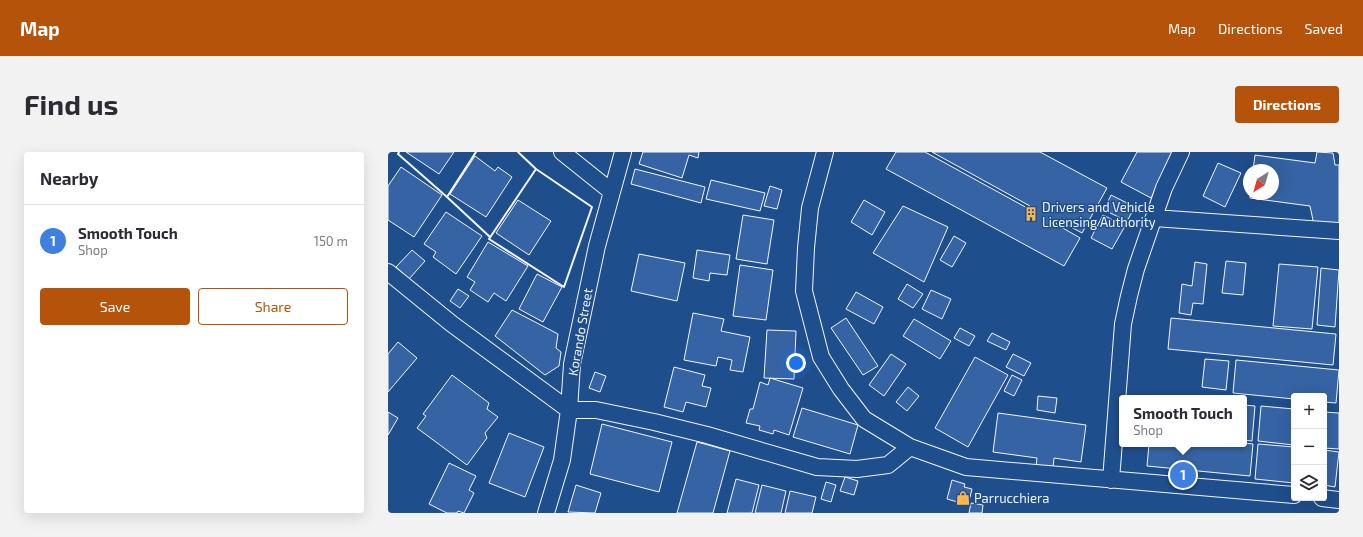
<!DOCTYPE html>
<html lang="en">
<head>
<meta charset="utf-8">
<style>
  :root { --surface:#fff; --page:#f2f2f3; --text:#2b2b33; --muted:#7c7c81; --line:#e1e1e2; --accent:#b45309 }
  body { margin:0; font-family:"Exo 2",sans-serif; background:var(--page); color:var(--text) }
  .controls { position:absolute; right:12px; bottom:12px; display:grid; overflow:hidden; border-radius:4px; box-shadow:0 4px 16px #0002 }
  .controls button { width:36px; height:36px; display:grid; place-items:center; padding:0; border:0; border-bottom:1px solid var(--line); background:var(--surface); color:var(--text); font:20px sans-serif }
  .compass { position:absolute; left:855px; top:12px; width:36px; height:36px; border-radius:50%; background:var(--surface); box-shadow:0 4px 16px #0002; rotate:217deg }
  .you { position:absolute; left:408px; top:211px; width:14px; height:14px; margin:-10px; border:3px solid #fff; border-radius:50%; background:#1a73e8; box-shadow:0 0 0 6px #1a73e833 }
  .badge { display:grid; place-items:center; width:26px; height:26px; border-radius:50%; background:var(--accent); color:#fff; font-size:13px; font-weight:700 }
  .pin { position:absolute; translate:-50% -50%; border:2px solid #fff; box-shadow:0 1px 4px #0006 }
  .popup { position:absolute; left:731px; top:243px; width:128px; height:52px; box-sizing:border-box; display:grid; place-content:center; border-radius:4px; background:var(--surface); filter:drop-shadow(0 1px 3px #0005); font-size:13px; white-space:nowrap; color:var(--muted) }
  .popup b { font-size:15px; color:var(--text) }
  .popup::after { content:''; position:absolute; left:50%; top:100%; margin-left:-8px; border:8px solid transparent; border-top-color:var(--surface) }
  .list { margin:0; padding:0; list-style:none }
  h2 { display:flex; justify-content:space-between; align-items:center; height:52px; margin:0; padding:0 16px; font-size:17px }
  h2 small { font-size:13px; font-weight:400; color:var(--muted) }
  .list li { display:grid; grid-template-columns:26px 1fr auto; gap:12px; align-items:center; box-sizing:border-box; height:72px; padding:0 16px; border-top:1px solid var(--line) }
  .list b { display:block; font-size:15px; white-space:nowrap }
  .list p { margin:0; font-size:13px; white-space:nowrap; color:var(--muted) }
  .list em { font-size:13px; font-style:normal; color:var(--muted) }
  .actions { display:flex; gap:8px; padding:12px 16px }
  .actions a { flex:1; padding:9px 0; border:1px solid var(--accent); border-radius:4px; text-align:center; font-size:14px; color:var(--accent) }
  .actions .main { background:var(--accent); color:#fff }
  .icon { flex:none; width:22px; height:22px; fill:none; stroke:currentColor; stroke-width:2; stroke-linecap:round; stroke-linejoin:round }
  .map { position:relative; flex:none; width:951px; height:361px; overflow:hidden; border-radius:4px }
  header { display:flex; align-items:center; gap:24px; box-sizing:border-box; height:56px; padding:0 20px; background:var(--accent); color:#fff }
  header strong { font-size:19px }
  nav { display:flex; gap:22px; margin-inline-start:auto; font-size:14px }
  .intro { display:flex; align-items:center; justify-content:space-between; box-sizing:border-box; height:96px; padding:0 24px }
  h1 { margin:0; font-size:28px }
  .button { padding:10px 18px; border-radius:4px; background:var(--accent); color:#fff; font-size:14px; font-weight:700 }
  main { display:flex; gap:24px; padding:0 24px }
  aside { flex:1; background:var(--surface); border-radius:4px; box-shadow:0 4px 16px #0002 }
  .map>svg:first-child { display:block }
  .building { fill:#3563a3; stroke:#f2f6ff }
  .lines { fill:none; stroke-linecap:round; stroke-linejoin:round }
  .minor-casing { stroke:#f2f6ff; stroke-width:18 }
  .minor { stroke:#1f4e8c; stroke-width:16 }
  .wall { stroke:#f2f6ff; stroke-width:2 }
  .labels { text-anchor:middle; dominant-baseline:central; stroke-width:3; stroke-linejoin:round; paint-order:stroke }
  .poi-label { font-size:13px; fill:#f2f6ff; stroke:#1f4e8c; text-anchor:start }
  .street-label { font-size:13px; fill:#f2f6ff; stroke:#1f4e8c }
</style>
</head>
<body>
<header>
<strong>Map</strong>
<nav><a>Map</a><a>Directions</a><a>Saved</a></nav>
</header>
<div class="intro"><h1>Find us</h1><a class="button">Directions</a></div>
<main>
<aside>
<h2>Nearby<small></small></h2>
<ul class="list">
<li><span class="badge" style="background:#3f7fe0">1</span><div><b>Smooth Touch</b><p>Shop</p></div><em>150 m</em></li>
</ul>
<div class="actions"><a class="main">Save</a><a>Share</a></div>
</aside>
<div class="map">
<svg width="951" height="361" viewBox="0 0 951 361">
  <rect width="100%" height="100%" fill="#1f4e8c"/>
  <!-- building -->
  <path class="building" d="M18,0H66L51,22Z
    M255,0H311L310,6L301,3L294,26L251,12Z
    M508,0H537L641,57L642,54L544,0H652L719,36L694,81L670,68L668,72L692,86L676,114L498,17Z
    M749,0H788L763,46L733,30Z
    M929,0L945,1L947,13H951V76L926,73L922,54L862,46V42H885V18H865L867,3L927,11Z
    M87,4L107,19L110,15L124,25L98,65L62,42Z
    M830,11L853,21L837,55L815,44Z
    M13,15L54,43L26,85L0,68V34Z
    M247,17L317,35L313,51L243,32Z
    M323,28L377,41L372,59L318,47Z
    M382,34L394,38L389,57L376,54Z
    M723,43L747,55L739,69L716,58Z
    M130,48L163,69L141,103L108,81Z
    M476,48L497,60L484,83L463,70Z
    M515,54L560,75L536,130L485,101Z
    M58,60L94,84L68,122L45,105L48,100L36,92Z
    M355,63L386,68L379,112L348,107Z
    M715,63L737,74L724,97L703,86Z
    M566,84L578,91L564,115L552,108Z
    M100,90L140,114L118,149L106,141L100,150L82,138L87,130L79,125Z
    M24,98L37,109L21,127L8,115Z
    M309,98L342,103L339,123L322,121L321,129L305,126Z
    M251,102L297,111L289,149L243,139Z
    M838,109L858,111L855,143L834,141Z
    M807,110L819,112L815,152L805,151L803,163L791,161L794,132L804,134Z
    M891,112L930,115L924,177L885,174Z
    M352,113L385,118L378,168L345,164Z
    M933,116L951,118L947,175L929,173Z
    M149,122L174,135L155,170L131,157Z
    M519,132L535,142L525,156L510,147Z
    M70,137L81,144L72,156L62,149Z
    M543,138L563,147L554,167L534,157Z
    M468,140L495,155L486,172L458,157Z
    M124,158L170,182L168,196L173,200L171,214L157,223L107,184Z
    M305,161L336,167L333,179L362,185L355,220L342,218L344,208L330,205L328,214L296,208Z
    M458,166L490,214L475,223L443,176Z
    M783,166L948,182L945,213L780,197Z
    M526,167L563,189L552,207L515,184Z
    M572,176L587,184L581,194L566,186Z
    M379,178L408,179L406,227L376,226Z
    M604,181L622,190L618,198L599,189Z
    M10,190L29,206L0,240V202Z
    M503,202L518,212L496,244L481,233Z
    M625,202L643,211L636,224L618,215Z
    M587,205L620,223L580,295L547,276Z
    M817,207L841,209L838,238L814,235Z
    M848,208L951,218L948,251L936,250V244H906V247L845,241Z
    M286,215L317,223L314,234L323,236L318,255L298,250L295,260L276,255Z
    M207,220L218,224L212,240L201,236Z
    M64,223L101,251L99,257L110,265L97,281L99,286L79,313L29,276L38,264L35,262Z
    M624,223L634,228L626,244L616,239Z
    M382,226L415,236L401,283L386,278L385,282L371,278L372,274L358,271L362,257H365L372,230L380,233Z
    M520,235L531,244L519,259L508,250Z
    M650,244L669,246L667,261L649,258Z
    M856,253L867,254L864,289L856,288Z
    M873,254L906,257V293L870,289Z
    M414,256L470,273L462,302L405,285Z
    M0,260L10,266L0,283Z
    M936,260L951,261V297L936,296Z
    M610,261L698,273L693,310L666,306L665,316L648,314L649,306L605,300Z
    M214,272L284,290L271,340L202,322Z
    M121,281L156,295L137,345L101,331Z
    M309,290L342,299L325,361H289Z
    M856,291L865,292L862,324L759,314L761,292Z
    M870,292L906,295V331L867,327Z
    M936,298L951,300L947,335L936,333Z
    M61,311L88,324L81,338L86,341L76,361L70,359L69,361H59L41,352Z
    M457,325L470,329L466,343L452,339Z
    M348,327L371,333L364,361H339Z
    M564,328L577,332L576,335L584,337L580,353L559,347Z
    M438,330L448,333L443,350L433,347Z
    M188,333L213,341L207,361L180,360Z
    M374,333L398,339L393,361H367Z
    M402,339L428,345L424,361H397Z
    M583,351L595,353L594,361H581Z"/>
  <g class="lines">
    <defs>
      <path id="minor" d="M174,0L224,40
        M437,0L422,56L418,96L416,139L433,205L453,237L476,267L522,295L578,315L906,343
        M766,66L951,79
        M0,120L64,172L181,258H208L266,270L319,283L429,315L469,317L500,313L522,295
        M723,328L735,172L741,144L748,117L776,36L793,0
        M934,346L951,348
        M158,361L174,308L181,258L184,212L209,94L235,0"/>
    </defs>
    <!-- minor casing -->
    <use href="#minor" class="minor-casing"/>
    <!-- minor -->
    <use href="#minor" class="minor"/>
    <!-- wall -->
    <path class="wall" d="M11,0L10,2L59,45
      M88,0L59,45L102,85
      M130,0L148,17
      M148,17L204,55L176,135L101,87Z"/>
  </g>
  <!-- icons -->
  <defs>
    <symbol id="building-bare" viewBox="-9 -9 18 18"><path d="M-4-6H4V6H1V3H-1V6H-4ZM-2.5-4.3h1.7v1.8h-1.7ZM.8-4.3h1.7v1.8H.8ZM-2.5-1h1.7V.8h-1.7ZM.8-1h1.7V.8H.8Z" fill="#ffb74d" stroke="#1f4e8c" stroke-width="2.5" paint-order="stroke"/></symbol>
    <symbol id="shop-bare" viewBox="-9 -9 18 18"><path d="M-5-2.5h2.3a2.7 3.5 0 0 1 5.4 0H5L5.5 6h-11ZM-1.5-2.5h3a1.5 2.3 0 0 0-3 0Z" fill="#ffb74d" stroke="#1f4e8c" stroke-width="2.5" paint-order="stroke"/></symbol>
  </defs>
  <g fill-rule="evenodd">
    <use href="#building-bare" x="633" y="52" width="20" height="20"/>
    <use href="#shop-bare" x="565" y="336" width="20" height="20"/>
  </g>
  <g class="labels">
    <!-- poi labels -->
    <g class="poi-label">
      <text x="654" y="55">Drivers and Vehicle<tspan x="654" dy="15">Licensing Authority</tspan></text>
      <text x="586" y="346">Parrucchiera</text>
    </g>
    <!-- street labels -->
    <g class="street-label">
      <text transform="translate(192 180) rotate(-80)">Korando Street</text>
    </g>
  </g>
</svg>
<div class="controls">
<button>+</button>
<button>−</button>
<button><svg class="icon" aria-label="layers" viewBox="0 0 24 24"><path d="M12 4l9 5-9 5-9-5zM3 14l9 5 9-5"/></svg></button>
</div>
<svg class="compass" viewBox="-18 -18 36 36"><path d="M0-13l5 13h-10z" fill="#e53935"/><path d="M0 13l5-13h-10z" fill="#7c7c81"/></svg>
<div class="you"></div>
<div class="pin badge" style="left:795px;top:323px;background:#3f7fe0">1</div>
<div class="popup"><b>Smooth Touch</b>Shop</div>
</div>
</main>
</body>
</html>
